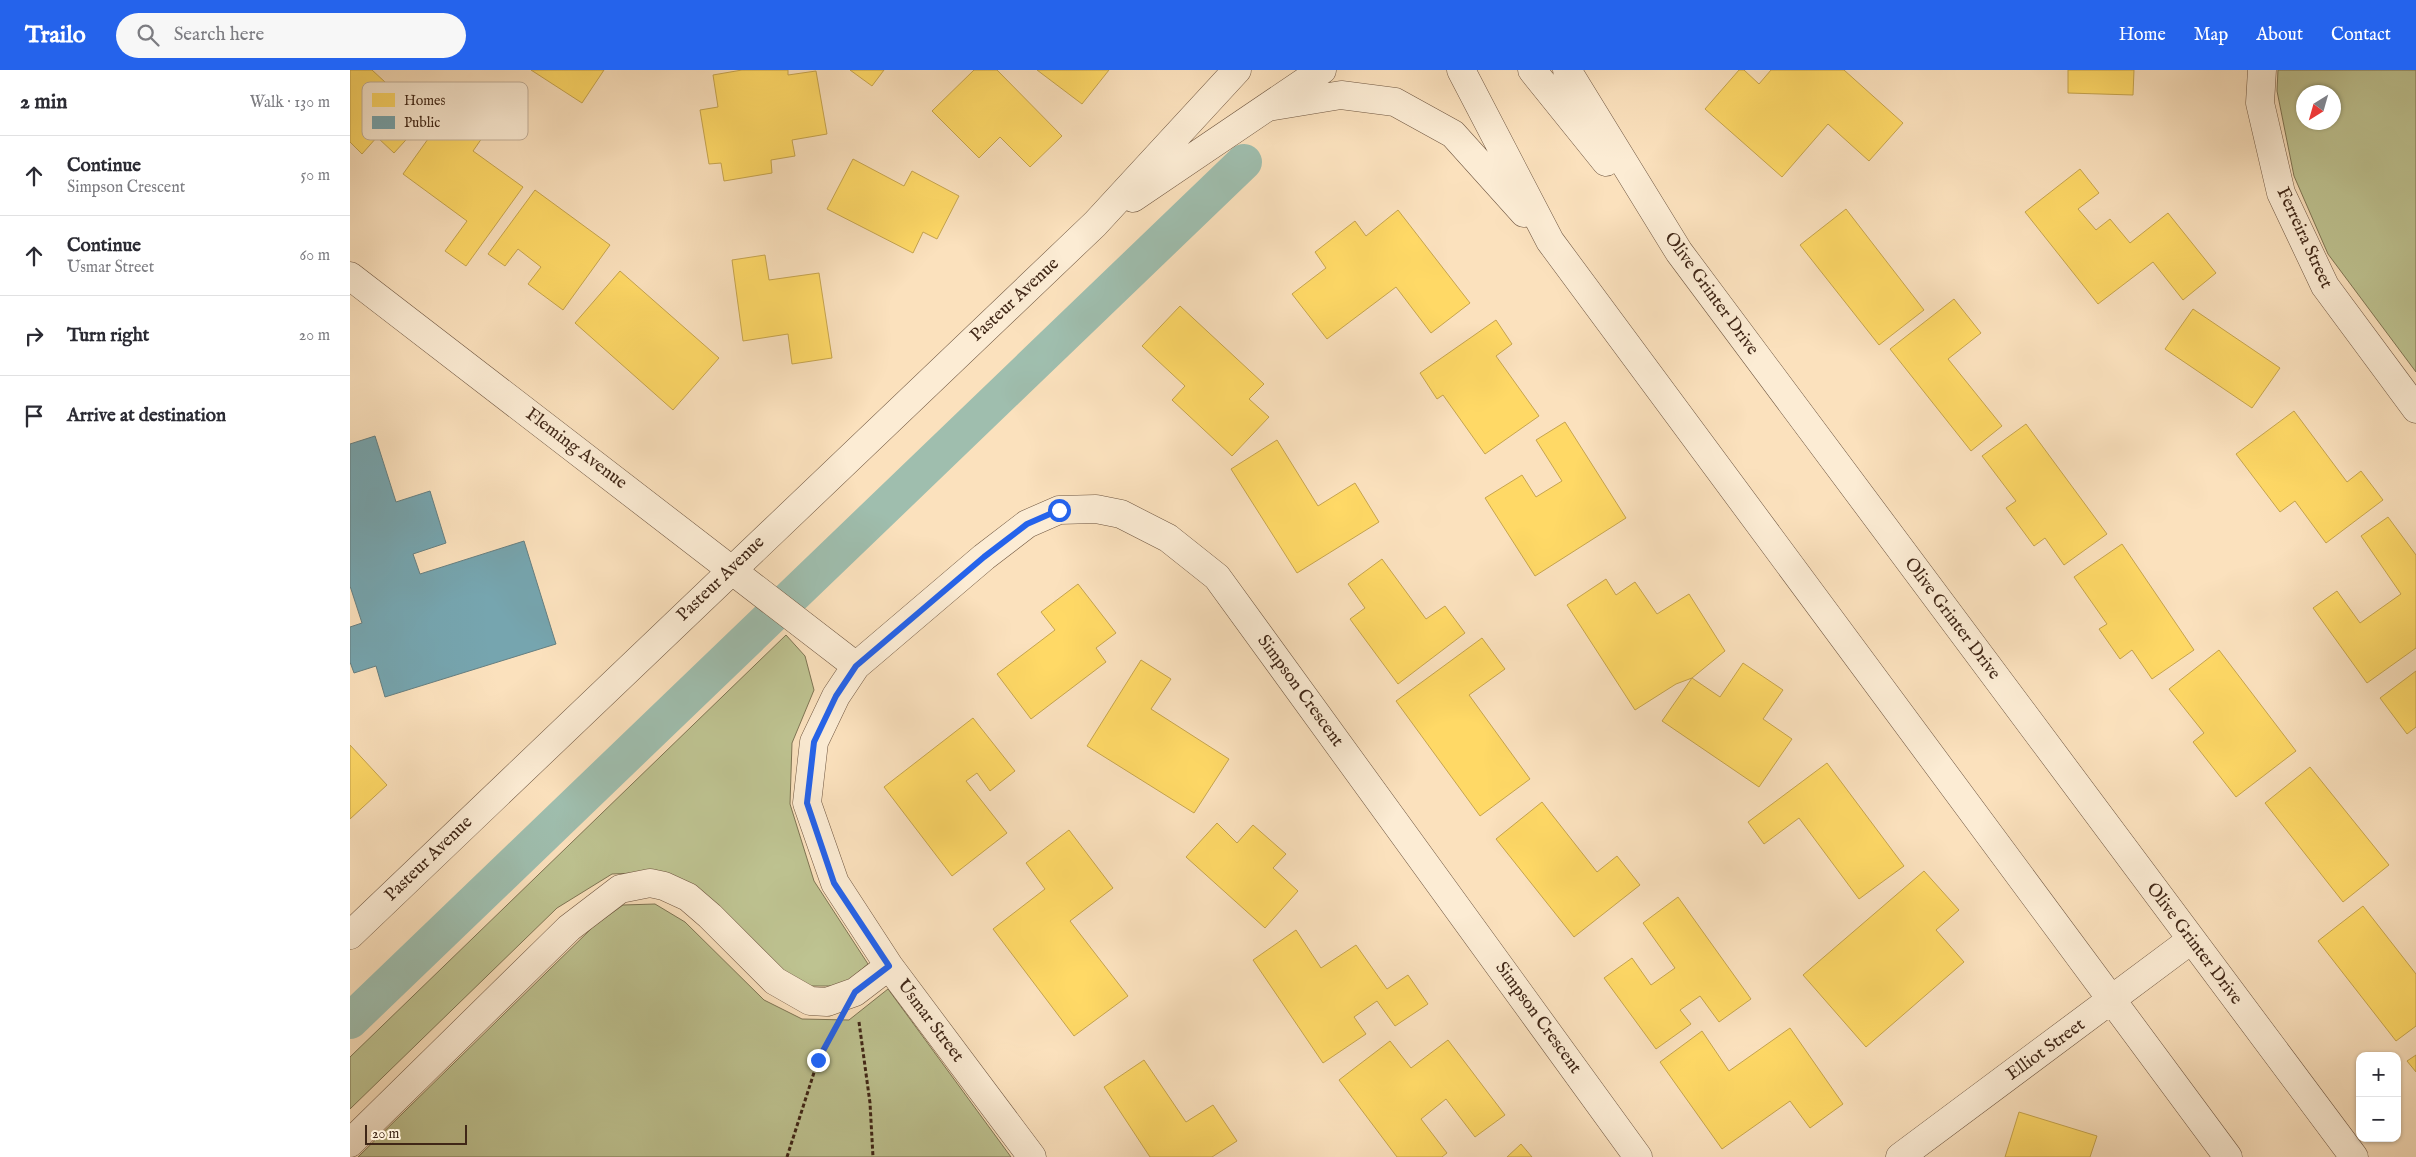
<!DOCTYPE html>
<html lang="en">
<head>
<meta charset="utf-8">
<style>
  :root { --surface:#fff; --page:#f7f7f7; --text:#2b2b33; --muted:#7c7c81; --line:#e1e1e2; --accent:#2563eb }
  body { margin:0; font-family:"IM FELL English",serif; background:var(--page); color:var(--text) }
  .controls { position:absolute; right:15px; bottom:15px; display:grid; overflow:hidden; border-radius:10px; box-shadow:0 1px 4px #0004 }
  .controls button { width:45px; height:45px; display:grid; place-items:center; padding:0; border:0; border-bottom:1px solid var(--line); background:var(--surface); color:var(--text); font:25px sans-serif }
  .compass { position:absolute; left:1946px; top:15px; width:45px; height:45px; border-radius:50%; background:var(--surface); box-shadow:0 1px 4px #0004; rotate:217deg }
  .scale { position:absolute; left:15px; bottom:12px; width:102px; box-sizing:border-box; padding-left:5px; border:2px solid #402717; border-top:0; font-size:14px; line-height:18px; white-space:nowrap; color:#402717; -webkit-text-stroke:4px #fcecd4; paint-order:stroke }
  .stop { position:absolute; width:15px; height:15px; margin:-11px; border:4px solid #2563eb; border-radius:50%; background:#fff }
  .stop.end { background:#2563eb; border-color:#fff; box-shadow:0 1px 5px #0008 }
  .list { margin:0; padding:0; list-style:none }
  h2 { display:flex; justify-content:space-between; align-items:center; height:65px; margin:0; padding:0 20px; font-size:21px }
  h2 small { font-size:16px; font-weight:400; color:var(--muted) }
  .list li { display:grid; grid-template-columns:32px 1fr auto; gap:15px; align-items:center; box-sizing:border-box; height:80px; padding:0 20px; border-top:1px solid var(--line) }
  .list b { display:block; font-size:19px; white-space:nowrap }
  .list p { margin:0; font-size:16px; white-space:nowrap; color:var(--muted) }
  .list em { font-size:16px; font-style:normal; color:var(--muted) }
  .icon { flex:none; width:28px; height:28px; fill:none; stroke:currentColor; stroke-width:2; stroke-linecap:round; stroke-linejoin:round }
  .map { position:relative; flex:none; width:2066px; height:1087px; overflow:hidden }
  header { display:flex; align-items:center; gap:30px; box-sizing:border-box; height:70px; padding:0 25px; background:var(--accent); color:#fff }
  header strong { font-size:24px }
  nav { display:flex; gap:28px; margin-inline-start:auto; font-size:18px }
  .search { width:350px; height:45px; background:var(--page); display:flex; align-items:center; gap:12px; box-sizing:border-box; padding:0 18px; border-radius:28px; color:var(--muted); font-size:19px }
  main { display:flex }
  aside { flex:1; background:var(--surface) }
  .map>svg:first-child { display:block }
  .green { fill:#bec391; stroke:#7f7554; fill-rule:evenodd }
  .homes { fill:#ffd966; stroke:#c6a44e }
  .public { fill:#76a5af; stroke:#667f81 }
  .lines { fill:none; stroke-linecap:round; stroke-linejoin:round }
  .canal { stroke:#9fbeae; stroke-width:36 }
  .minor-casing { stroke:#6f5640; stroke-width:29 }
  .path { stroke:#402717; stroke-width:3; stroke-dasharray:4 2.5; stroke-linecap:butt }
  .minor { stroke:#fcecd4; stroke-width:28 }
  .route { stroke:#2563eb; stroke-width:6 }
  .labels { text-anchor:middle; dominant-baseline:central; stroke-width:5; stroke-linejoin:round; paint-order:stroke }
  .street-label { font-size:18px; fill:#402717; stroke:#fcecd4 }
  .key { fill:#fcecd4; stroke:#c4b19b; stroke-width:1 }
  .key-label { font-size:14px; fill:#402717 }
</style>
</head>
<body>
<header>
<strong>Trailo</strong>
<div class="search"><svg class="icon" aria-label="search" viewBox="0 0 24 24"><circle cx="10" cy="10" r="6"/><path d="M15 15l6 6"/></svg>Search here</div>
<nav><a>Home</a><a>Map</a><a>About</a><a>Contact</a></nav>
</header>
<main>
<aside>
<h2>2 min<small>Walk · 130 m</small></h2>
<ul class="list">
<li><svg class="icon" aria-label="ahead" viewBox="0 0 24 24"><path d="M12 20V5M6 11l6-6 6 6"/></svg><div><b>Continue</b><p>Simpson Crescent</p></div><em>50 m</em></li>
<li><svg class="icon" aria-label="ahead" viewBox="0 0 24 24"><path d="M12 20V5M6 11l6-6 6 6"/></svg><div><b>Continue</b><p>Usmar Street</p></div><em>60 m</em></li>
<li><svg class="icon" aria-label="right" viewBox="0 0 24 24"><path d="M7 20v-9h11M14 6l5 5-5 5"/></svg><div><b>Turn right</b></div><em>20 m</em></li>
<li><svg class="icon" aria-label="arrive" viewBox="0 0 24 24"><path d="M6 21V4h12l-3 4 3 4H6"/></svg><div><b>Arrive at destination</b></div></li>
</ul>
</aside>
<div class="map">
<svg width="2066" height="1087" viewBox="0 0 2066 1087">
  <rect width="100%" height="100%" fill="#fbe1bd"/>
  <filter id="stains"><feTurbulence type="fractalNoise" baseFrequency=".004" numOctaves="4"/><feColorMatrix values="0 0 0 0 .2 0 0 0 0 .09 0 0 0 0 .02 0 0 0 .5 -.17"/></filter>
  <radialGradient id="worn" r=".72"><stop offset=".6" stop-color="#630" stop-opacity="0"/><stop offset="1" stop-color="#630" stop-opacity=".3"/></radialGradient>
  <!-- green -->
  <path class="green" d="M1928,0H2066V302L1978,184L1944,106L1927,21ZM1954,22H1984V52H1954Z
    M436,565L455,586L464,620L442,673L440,734L464,811L518,894L492,916H461L434,901L308,802L262,804L207,838L0,1039V987Z
    M305,834L335,852L414,930L452,949L499,950L538,919L661,1087H8L244,856L273,835Z"/>
  <!-- homes -->
  <path class="homes" d="M0,0H22L75,49L44,83L27,67L12,84L0,72Z
    M181,0H254L232,33Z
    M392,0H438V5L466,1L477,64L442,70L445,86L421,90L422,103L374,111L371,93L359,94L350,40L368,37L363,5Z
    M500,0H534L522,16Z
    M624,0H647L712,66L680,97L650,67L629,88L582,41Z
    M687,0H759L732,34Z
    M1389,0H1394L1409,14L1421,0H1494L1553,53L1519,91L1478,54L1432,107L1355,39Z
    M1718,0H1784L1783,25L1718,23Z
    M113,20L148,45L123,81L173,117L116,196L95,181L117,151L53,104Z
    M503,89L554,116L562,101L609,126L587,169L573,162L563,183L477,139Z
    M1730,99L1749,123L1728,139L1746,160L1760,149L1780,173L1818,143L1866,203L1833,230L1803,192L1748,234L1675,142Z
    M185,120L260,175L213,240L178,214L191,197L168,179L155,196L138,184Z
    M1496,139L1574,240L1529,275L1450,175Z
    M1048,140L1120,233L1081,263L1046,217L977,269L942,224L976,198L965,182L1005,151L1016,166Z
    M415,185L419,210L469,203L482,288L442,294L438,264L393,271L382,190Z
    M270,201L369,288L323,340L225,253Z
    M1604,229L1631,263L1598,289L1652,356L1621,381L1540,279Z
    M830,236L914,314L899,329L919,347L882,386L822,330L835,316L792,276Z
    M1843,239L1930,298L1902,338L1815,279Z
    M1146,250L1162,274L1146,286L1189,346L1135,384L1093,325L1087,329L1070,303Z
    M1944,341L1997,412L2011,401L2033,430L1976,473L1945,431L1930,442L1886,384Z
    M1215,352L1276,448L1185,506L1135,428L1172,405L1186,427L1212,411L1186,370Z
    M1676,354L1757,464L1714,495L1695,468L1684,476L1656,438L1666,431L1632,386Z
    M927,370L968,436L1005,413L1029,452L947,503L881,399Z
    M2038,447L2066,485V578L2017,613L1963,538L1987,521L2010,553L2051,524L2011,466Z
    M1772,474L1844,580L1802,609L1782,580L1770,589L1749,559L1757,554L1724,507Z
    M1032,489L1076,549L1095,536L1115,563L1048,614L1000,549L1015,538L998,514Z
    M1256,509L1266,525L1285,512L1307,544L1339,524L1375,581L1342,608L1326,614L1285,640L1217,535Z
    M728,514L766,563L746,578L756,592L681,649L647,604L705,560L691,542Z
    M1132,568L1155,599L1119,625L1180,709L1130,746L1046,631Z
    M1869,580L1946,681L1886,727L1843,672L1854,663L1819,619Z
    M791,590L821,609L801,639L879,689L844,743L737,676Z
    M1393,593L1433,620L1413,649L1442,669L1409,717L1312,651L1342,608L1370,627Z
    M2066,601V657L2057,664L2030,628Z
    M623,648L665,701L640,721L627,703L616,711L657,763L602,806L534,717Z
    M0,675L37,715L0,749Z
    M1477,693L1554,796L1509,829L1449,748L1414,774L1398,752Z
    M1960,697L2039,795L1993,832L1915,733Z
    M1192,732L1247,802L1267,786L1290,815L1224,867L1146,769Z
    M867,753L887,773L903,755L936,784L923,798L948,821L915,858L836,787Z
    M719,760L763,818L720,851L778,926L724,966L643,859L695,819L676,793Z
    M1574,801L1609,840L1586,860L1614,892L1516,977L1453,905Z
    M1328,827L1401,929L1369,952L1350,926L1330,940L1341,954L1306,979L1254,908L1282,888L1301,915L1325,898L1293,853Z
    M2013,836L2066,904V956L2046,971L1968,871Z
    M946,860L971,898L1006,875L1037,919L1058,905L1078,934L1045,956L1027,931L1004,947L1016,964L973,993L903,890Z
    M1440,958L1493,1034L1460,1058L1440,1031L1372,1079L1310,992L1352,961L1379,1001Z
    M1098,970L1155,1045L1125,1067L1096,1029L1071,1049L1097,1083L1092,1087H1047L989,1010L1040,971L1061,998Z
    M2066,985V1002L2057,991Z
    M794,990L836,1052L863,1035L887,1071L862,1087H800L754,1017Z
    M1669,1042L1747,1066L1740,1087H1655Z
    M1171,1074L1182,1087H1157Z"/>
  <!-- public -->
  <path class="public" d="M25,366L46,432L80,421L96,473L63,484L70,504L174,471L206,574L35,627L26,596L4,603L0,592V557L12,553L0,516V374Z"/>
  <g class="lines">
    <!-- canal -->
    <path class="canal" d="M0,951L894,92"/>
    <defs>
      <path id="minor" d="M1111,0L1200,171L1878,1087
        M1182,0L1256,92
        M1217,0L1329,182L2004,1087
        M1912,0L1910,33L1931,123L1975,216L2066,339
        M918,37L991,25L1045,32L1103,64L1174,143
        M783,128L972,0
        M0,206L506,596
        M0,865L745,154L887,0
        M0,1073L219,858L270,819L300,813L314,816L338,827L360,846L425,911L460,931L477,932L505,922L539,896
        M682,1087L539,896L485,813L457,733L464,672L486,626L506,596L634,487L677,454L709,440L746,439L771,444L818,468L867,507L1288,1087
        M1550,1087L1841,870"/>
    </defs>
    <!-- minor casing -->
    <use href="#minor" class="minor-casing"/>
    <!-- path -->
    <path class="path" d="M509,952L520,1033L523,1087
      M437,1087L468,990L482,964"/>
    <!-- minor -->
    <use href="#minor" class="minor"/>
  </g>
  <g class="lines">
    <!-- route -->
    <path class="route" d="M468,990L505,922L539,896L484,813L457,733L464,672L486,626L506,596L634,487L677,454L709,440"/>
  </g>
  <g class="labels">
    <!-- street labels -->
    <g class="street-label">
      <text transform="translate(1954 168) rotate(65)">Ferreira Street</text>
      <text transform="translate(1361 224) rotate(54)">Olive Grinter Drive</text>
      <text transform="translate(665 230) rotate(-43)">Pasteur Avenue</text>
      <text transform="translate(226 379) rotate(37)">Fleming Avenue</text>
      <text transform="translate(371 509) rotate(-44)">Pasteur Avenue</text>
      <text transform="translate(1602 549) rotate(53)">Olive Grinter Drive</text>
      <text transform="translate(950 621) rotate(54)">Simpson Crescent</text>
      <text transform="translate(79 789) rotate(-44)">Pasteur Avenue</text>
      <text transform="translate(1844 874) rotate(53)">Olive Grinter Drive</text>
      <text transform="translate(1188 948) rotate(54)">Simpson Crescent</text>
      <text transform="translate(580 951) rotate(53)">Usmar Street</text>
      <text transform="translate(1696 980) rotate(-36)">Elliot Street</text>
    </g>
  </g>
  <!-- legend -->
  <rect x="12" y="12" width="166" height="58" rx="8" class="key"/>
  <rect x="22" y="23" width="23" height="14" fill="#ffd966"/>
  <rect x="22" y="46" width="23" height="13" fill="#76a5af"/>
  <g class="key-label">
    <text x="54" y="35">Homes</text>
    <text x="54" y="57">Public</text>
  </g>
  <rect width="100%" height="100%" filter="url(#stains)"/>
  <rect width="100%" height="100%" fill="url(#worn)"/>
</svg>
<div class="controls">
<button>+</button>
<button>−</button>
</div>
<svg class="compass" viewBox="-18 -18 36 36"><path d="M0-13l5 13h-10z" fill="#e53935"/><path d="M0 13l5-13h-10z" fill="#7c7c81"/></svg>
<div class="scale">20 m</div>
<div class="stop" style="left:709px;top:440px"></div>
<div class="stop end" style="left:468px;top:990px"></div>
</div>
</main>
</body>
</html>
